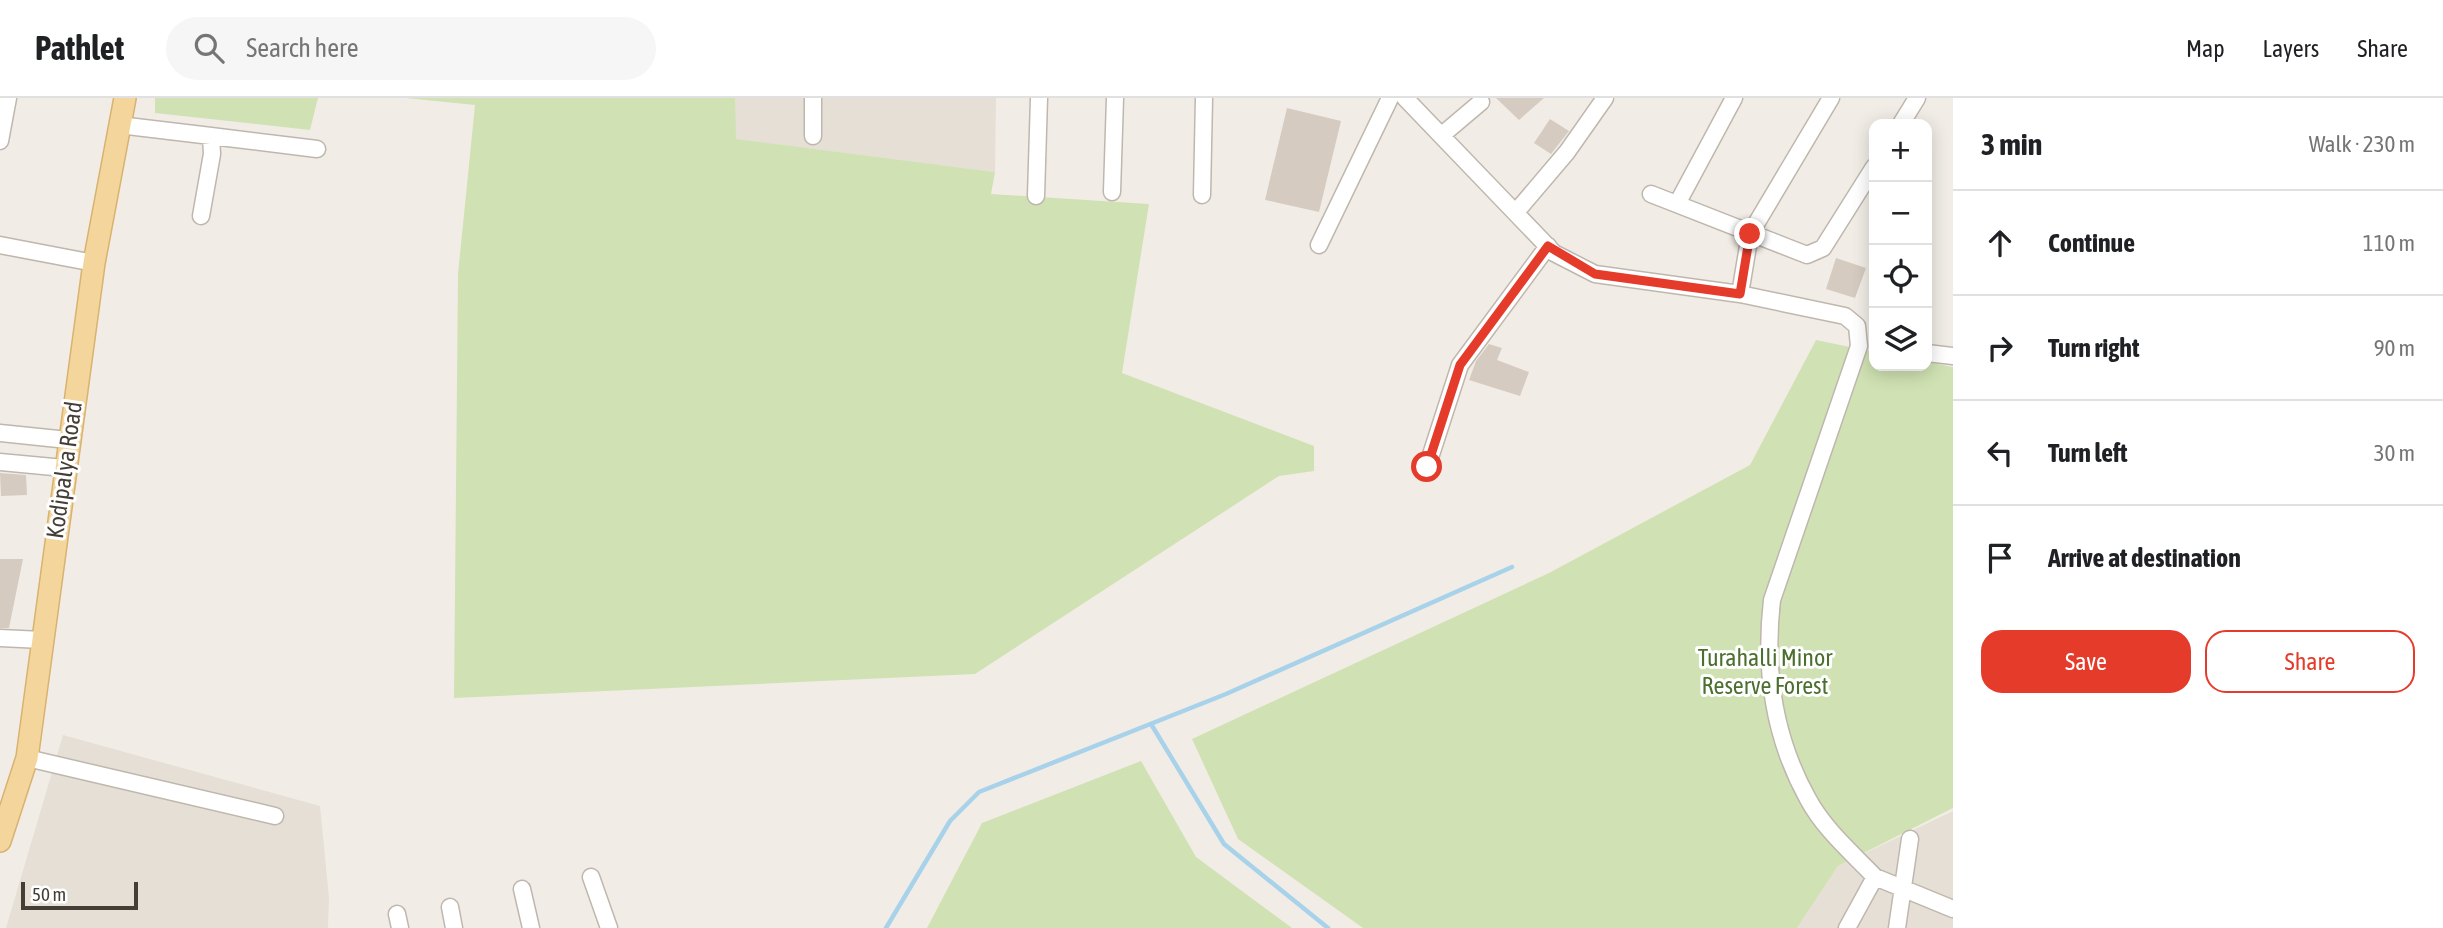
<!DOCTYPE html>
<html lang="en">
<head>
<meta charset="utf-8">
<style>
  :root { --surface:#fff; --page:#f6f6f6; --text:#202124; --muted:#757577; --line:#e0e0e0; --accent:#e53b2a }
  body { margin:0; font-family:"Asap Condensed",sans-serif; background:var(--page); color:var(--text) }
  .controls { position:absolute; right:21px; top:21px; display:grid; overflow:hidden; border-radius:14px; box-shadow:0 4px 18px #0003 }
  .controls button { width:63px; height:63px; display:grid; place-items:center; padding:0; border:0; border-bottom:2px solid var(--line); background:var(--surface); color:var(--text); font:35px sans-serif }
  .scale { position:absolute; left:21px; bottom:18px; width:117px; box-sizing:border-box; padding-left:7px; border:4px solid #443e36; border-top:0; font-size:19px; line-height:24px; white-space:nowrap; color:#443e36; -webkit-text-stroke:5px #fff; paint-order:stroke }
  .stop { position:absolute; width:21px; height:21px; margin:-16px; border:5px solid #e53b2a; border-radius:50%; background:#fff }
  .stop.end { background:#e53b2a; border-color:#fff; box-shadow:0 2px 7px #0008 }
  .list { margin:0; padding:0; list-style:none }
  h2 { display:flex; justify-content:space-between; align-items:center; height:91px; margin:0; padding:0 28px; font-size:30px }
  h2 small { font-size:23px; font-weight:400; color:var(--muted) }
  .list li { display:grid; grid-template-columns:46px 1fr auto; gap:21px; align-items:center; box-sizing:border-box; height:105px; padding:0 28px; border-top:2px solid var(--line) }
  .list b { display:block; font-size:26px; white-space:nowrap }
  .list em { font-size:23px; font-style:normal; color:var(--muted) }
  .actions { display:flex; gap:14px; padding:21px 28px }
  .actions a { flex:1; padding:16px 0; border:2px solid var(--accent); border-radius:21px; text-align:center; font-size:24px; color:var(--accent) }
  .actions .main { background:var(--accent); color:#fff }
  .icon { flex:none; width:38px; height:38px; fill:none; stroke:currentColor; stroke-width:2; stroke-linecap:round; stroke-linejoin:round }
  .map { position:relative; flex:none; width:1953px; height:830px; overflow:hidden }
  header { display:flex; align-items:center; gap:42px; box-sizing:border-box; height:98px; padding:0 35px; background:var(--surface); border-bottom:2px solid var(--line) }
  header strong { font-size:33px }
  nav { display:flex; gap:38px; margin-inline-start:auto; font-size:24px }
  .search { width:490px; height:63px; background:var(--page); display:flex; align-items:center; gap:18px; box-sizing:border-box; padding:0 24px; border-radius:38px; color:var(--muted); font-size:26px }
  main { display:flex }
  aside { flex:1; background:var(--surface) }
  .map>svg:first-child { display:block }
  .residential { fill:#e5dfd5 }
  .green { fill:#d0e2b3 }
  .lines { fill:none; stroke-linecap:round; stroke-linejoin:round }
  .stream { stroke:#a8d2e9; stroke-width:4.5 }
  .building { fill:#d5cbc0 }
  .minor-casing { stroke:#bfb7ad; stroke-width:19 }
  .major-casing { stroke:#d8b26e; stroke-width:24 }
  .minor { stroke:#fff; stroke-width:16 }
  .major { stroke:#f4d69d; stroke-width:21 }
  .route { stroke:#e53b2a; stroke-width:9 }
  .labels { text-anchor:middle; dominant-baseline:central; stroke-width:6; stroke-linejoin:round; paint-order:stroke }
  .street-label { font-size:24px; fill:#443e36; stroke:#fff }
  .park-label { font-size:24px; fill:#4b6f2f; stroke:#fff }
</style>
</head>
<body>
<header>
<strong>Pathlet</strong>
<div class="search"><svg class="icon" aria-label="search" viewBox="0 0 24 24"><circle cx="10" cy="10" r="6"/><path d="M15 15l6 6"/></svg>Search here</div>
<nav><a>Map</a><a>Layers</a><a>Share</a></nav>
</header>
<main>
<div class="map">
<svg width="1953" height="830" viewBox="0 0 1953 830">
  <rect width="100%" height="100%" fill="#f1ede6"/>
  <!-- residential -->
  <path class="residential" d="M735,0H996L995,74L735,41Z
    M63,637L320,708L329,800L328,830H6Z
    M1953,713V830H1797L1838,768Z"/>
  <!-- green -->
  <path class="green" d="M155,0H318L310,32L155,15Z
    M406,0H735L736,41L995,74L991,96L1149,106L1122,275L1314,348V373L1279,378L975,576L454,600L458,176L475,7Z
    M1816,242L1874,254V268H1927V264L1953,269V710L1838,768L1797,830H1363L1238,741L1192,641L1549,475L1750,367Z
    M1141,663L1196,759L1292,830H927L982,725Z"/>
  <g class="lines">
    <!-- stream -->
    <path class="stream" d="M1151,626L1224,746L1328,830
      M886,830L950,723L979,694L1226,596L1512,469"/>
  </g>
  <!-- building -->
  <path class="building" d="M1496,0H1544L1519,22Z
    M1287,10L1341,23L1319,114L1265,102Z
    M1550,21L1569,33L1551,56L1534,45Z
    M1836,160L1866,170L1855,200L1826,191Z
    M1489,246L1502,250L1497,262L1529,274L1520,298L1469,282L1476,263Z
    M0,375L26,377L27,397L1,398Z
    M0,461H23L9,530H0Z"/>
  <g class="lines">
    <defs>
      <path id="minor" d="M1405,0L1554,155L1595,176L1740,196L1845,218L1857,228L1859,248L1772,502C1764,571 1774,640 1808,701C1824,731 1852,755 1875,779
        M1901,26L1917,0
        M119,27L211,38L212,56L201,118
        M1442,37L1481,4
        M211,38L317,51
        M813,38V0
        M0,43L8,0
        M1112,94L1115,0
        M1651,96L1807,157L1823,150L1874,69
        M1202,97L1204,0
        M1036,98L1039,0
        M1677,106L1734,0
        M1516,114L1567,54L1605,0
        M0,147L94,165
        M1319,147L1390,0
        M1740,196L1750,136L1831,0
        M1927,255L1953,258
        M0,335L68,342
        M0,364L64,370
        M1427,369L1460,267L1548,148
        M0,540L42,542
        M27,660L275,718
        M591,779L609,830
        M522,791L531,830
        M450,809L454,830
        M397,816L400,830
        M1847,830L1875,779L1953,811
        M1897,830L1910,741"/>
      <path id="major" d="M0,743L27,660L94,165L125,0"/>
    </defs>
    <!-- minor casing -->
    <use href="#minor" class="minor-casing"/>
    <!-- major casing -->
    <use href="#major" class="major-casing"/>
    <!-- minor -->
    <use href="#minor" class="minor"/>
    <!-- major -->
    <use href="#major" class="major"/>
  </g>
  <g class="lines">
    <!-- route -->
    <path class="route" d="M1427,369L1460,267L1548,148L1595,176L1740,196L1750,136"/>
  </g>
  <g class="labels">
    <!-- street labels -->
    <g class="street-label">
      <text transform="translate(64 372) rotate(-82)">Kodipalya Road</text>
    </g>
    <!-- park labels -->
    <g class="park-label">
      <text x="1765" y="559">Turahalli Minor<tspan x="1765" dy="28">Reserve Forest</tspan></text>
    </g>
  </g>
</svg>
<div class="controls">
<button>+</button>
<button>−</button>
<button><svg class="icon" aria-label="locate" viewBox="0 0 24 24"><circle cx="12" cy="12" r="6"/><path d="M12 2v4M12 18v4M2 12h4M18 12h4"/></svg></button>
<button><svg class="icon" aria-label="layers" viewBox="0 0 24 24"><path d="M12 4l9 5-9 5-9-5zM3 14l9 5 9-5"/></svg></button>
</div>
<div class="scale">50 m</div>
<div class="stop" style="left:1427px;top:369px"></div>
<div class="stop end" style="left:1750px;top:136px"></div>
</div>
<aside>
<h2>3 min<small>Walk · 230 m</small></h2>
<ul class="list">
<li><svg class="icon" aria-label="ahead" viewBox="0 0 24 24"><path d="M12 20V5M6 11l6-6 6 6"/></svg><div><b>Continue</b></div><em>110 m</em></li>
<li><svg class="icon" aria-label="right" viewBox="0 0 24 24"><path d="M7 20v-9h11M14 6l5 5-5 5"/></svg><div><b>Turn right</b></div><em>90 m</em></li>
<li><svg class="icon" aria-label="left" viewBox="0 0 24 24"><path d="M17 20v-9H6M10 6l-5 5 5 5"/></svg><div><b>Turn left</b></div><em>30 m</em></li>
<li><svg class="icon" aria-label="arrive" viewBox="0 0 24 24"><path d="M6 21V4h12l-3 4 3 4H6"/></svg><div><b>Arrive at destination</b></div></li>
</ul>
<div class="actions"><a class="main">Save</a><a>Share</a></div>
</aside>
</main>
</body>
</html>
